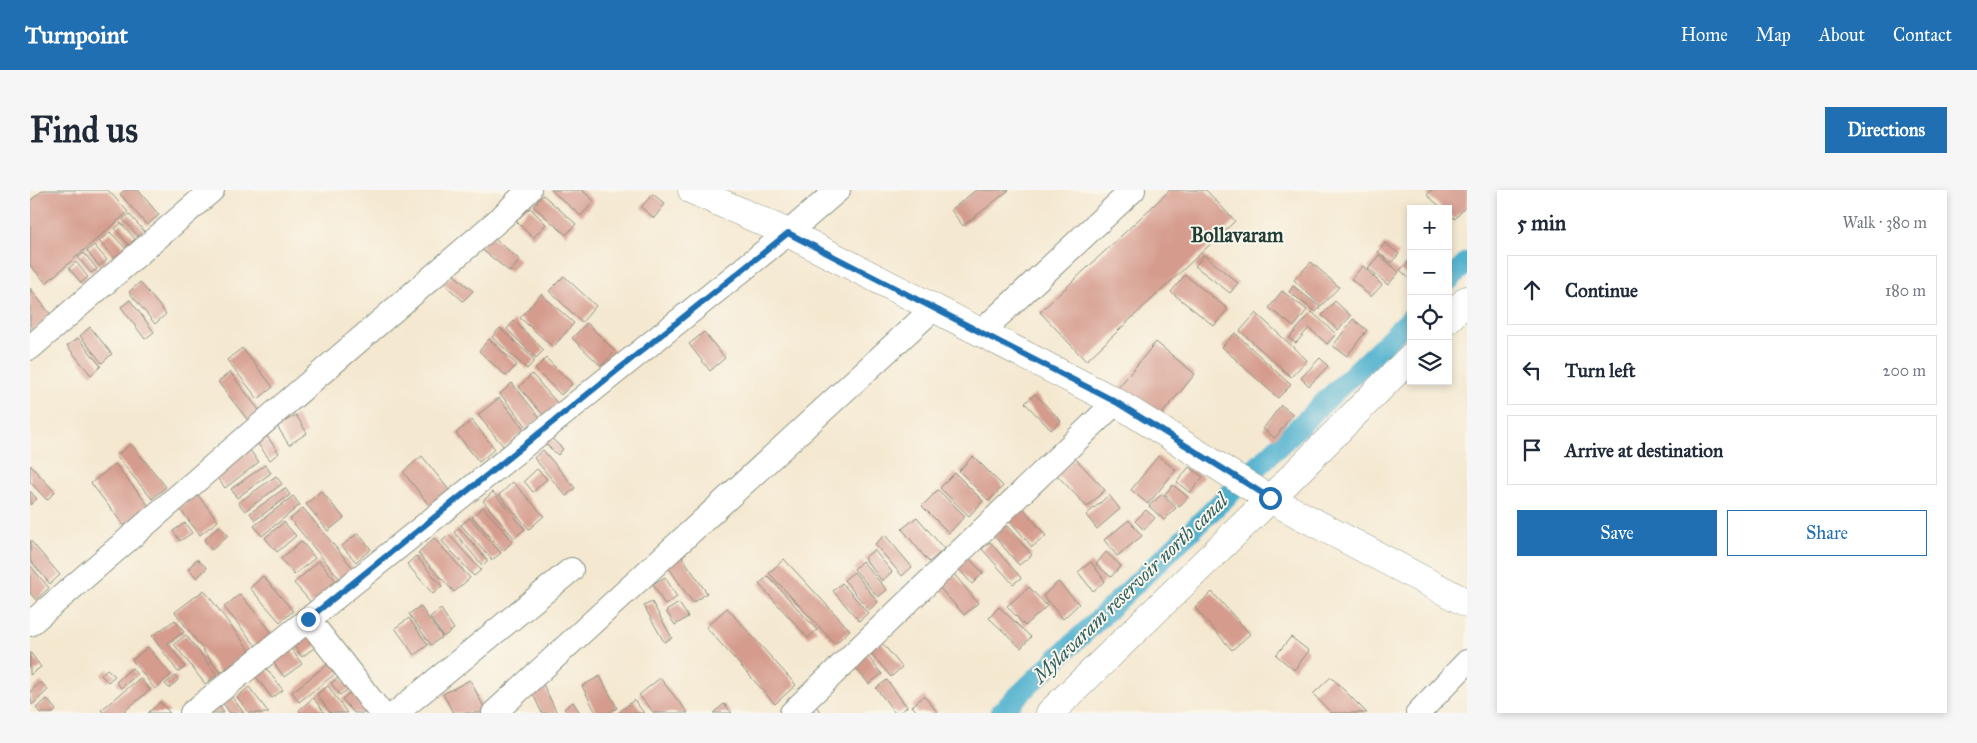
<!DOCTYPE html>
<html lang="en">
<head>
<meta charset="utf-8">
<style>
  :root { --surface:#fff; --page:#f6f6f7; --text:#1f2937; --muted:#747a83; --line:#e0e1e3; --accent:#1f6fb2 }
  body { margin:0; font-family:"IM FELL Great Primer",serif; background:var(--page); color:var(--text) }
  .controls { position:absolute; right:15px; top:15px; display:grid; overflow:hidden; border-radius:0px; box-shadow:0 2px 8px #0003 }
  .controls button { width:45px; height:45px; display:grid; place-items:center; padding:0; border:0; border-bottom:1px solid var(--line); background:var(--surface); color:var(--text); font:25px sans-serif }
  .stop { position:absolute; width:15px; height:15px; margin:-11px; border:4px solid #1f6fb2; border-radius:50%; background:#fff }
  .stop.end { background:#1f6fb2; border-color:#fff; box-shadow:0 1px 5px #0008 }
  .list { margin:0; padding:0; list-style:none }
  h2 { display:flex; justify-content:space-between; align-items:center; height:65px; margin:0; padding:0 20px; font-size:21px }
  h2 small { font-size:16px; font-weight:400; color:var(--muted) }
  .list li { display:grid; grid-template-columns:32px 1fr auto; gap:15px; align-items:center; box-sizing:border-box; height:70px; margin:0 10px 10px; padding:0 10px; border:1px solid var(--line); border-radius:0px }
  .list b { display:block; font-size:19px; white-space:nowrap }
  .list em { font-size:16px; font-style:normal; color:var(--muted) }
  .actions { display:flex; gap:10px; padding:15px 20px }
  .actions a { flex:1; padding:11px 0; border:1px solid var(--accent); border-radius:0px; text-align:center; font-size:18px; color:var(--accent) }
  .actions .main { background:var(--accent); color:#fff }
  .icon { flex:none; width:28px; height:28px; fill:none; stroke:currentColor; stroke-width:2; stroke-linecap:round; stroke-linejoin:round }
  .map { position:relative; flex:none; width:1437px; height:523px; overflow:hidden; border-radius:0px }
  header { display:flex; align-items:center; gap:30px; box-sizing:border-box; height:70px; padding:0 25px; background:var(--accent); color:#fff }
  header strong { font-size:24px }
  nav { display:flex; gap:28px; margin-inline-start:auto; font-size:18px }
  .intro { display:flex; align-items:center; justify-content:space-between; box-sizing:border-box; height:120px; padding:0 30px }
  h1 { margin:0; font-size:35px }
  .button { padding:12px 22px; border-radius:0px; background:var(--accent); color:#fff; font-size:18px; font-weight:700 }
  main { display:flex; gap:30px; padding:0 30px }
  aside { flex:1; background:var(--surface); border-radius:0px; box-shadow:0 2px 8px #0003 }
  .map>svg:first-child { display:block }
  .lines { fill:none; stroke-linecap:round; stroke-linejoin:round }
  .canal { stroke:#50b1cf; stroke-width:21 }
  .building { fill:#d59c8e }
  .minor-casing { stroke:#8a9282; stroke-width:26 }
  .major-casing { stroke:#8a9282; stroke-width:29 }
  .minor { stroke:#fff; stroke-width:24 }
  .major { stroke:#fff; stroke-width:28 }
  .route { stroke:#1f6fb2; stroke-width:6 }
  .labels { text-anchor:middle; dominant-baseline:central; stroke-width:4; stroke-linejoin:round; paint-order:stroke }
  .neighbourhood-label { font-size:20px; font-weight:bold; fill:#1f3d34; stroke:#fbf7ec }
  .water-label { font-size:20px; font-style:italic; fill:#2e6062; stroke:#fbf7ec }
</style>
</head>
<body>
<header>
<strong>Turnpoint</strong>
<nav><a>Home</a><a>Map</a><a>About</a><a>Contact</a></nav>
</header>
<div class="intro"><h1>Find us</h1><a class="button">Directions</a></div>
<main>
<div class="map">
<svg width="1437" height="523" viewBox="0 0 1437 523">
  <rect width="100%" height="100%" fill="#fbf7ec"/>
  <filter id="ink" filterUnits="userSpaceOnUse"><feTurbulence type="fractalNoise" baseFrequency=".02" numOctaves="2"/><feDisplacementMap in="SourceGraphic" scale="10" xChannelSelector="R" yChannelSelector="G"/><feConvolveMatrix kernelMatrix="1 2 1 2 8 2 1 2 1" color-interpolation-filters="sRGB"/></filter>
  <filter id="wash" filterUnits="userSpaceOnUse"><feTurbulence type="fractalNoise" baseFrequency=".0096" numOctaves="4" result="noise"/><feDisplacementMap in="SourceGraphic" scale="20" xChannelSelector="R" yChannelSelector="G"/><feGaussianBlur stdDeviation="1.12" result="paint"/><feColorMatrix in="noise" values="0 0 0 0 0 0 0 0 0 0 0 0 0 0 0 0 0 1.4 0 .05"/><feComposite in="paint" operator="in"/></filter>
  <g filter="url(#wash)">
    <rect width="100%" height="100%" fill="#f4e8d0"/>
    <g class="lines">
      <!-- canal -->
      <path class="canal" d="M1418,91L1437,72
        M970,523L1158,344L1381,128"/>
    </g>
    <g id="blocks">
      <!-- building -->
      <path class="building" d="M13,0H78L98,22L16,93L0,75V11Z
        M95,0H108L129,25L117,35L90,4Z
        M521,0H552L564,11L551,26Z
        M946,0H979L933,36L921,20Z
        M1140,0H1176L1205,31L1056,171L1010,122Z
        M1401,0H1437V15L1425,29L1418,23V19H1413L1397,5Z
        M623,4L635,14L624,28L611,17Z
        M513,5L546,34L536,45L503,16Z
        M500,18L516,34L503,48L486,31Z
        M99,24L115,42L109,47L93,29Z
        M91,33L105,49L99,55L85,39Z
        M80,42L96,59L85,69L69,51Z
        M460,45L490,70L480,82L450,58Z
        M1355,53L1369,64L1361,73L1348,62Z
        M64,55L77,70L69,76L57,61Z
        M54,63L67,79L61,83L48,67Z
        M1174,65L1208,93L1200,103L1165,76Z
        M1349,65L1369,82L1358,95L1338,78Z
        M1381,69V90L1370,80Z
        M46,72L58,87L51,93L39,78Z
        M1281,72L1309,97L1291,116L1264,90Z
        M1333,76L1352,95L1341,107L1321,89Z
        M423,84L443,101L433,111L414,94Z
        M1155,85L1198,119L1184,136L1141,102Z
        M534,86L566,116L552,132L519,101Z
        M110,92L136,124L125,134L99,102Z
        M1263,96L1290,117L1286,122L1259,102Z
        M0,98L21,125L1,142L0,140Z
        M1252,101L1277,120L1264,137L1239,118Z
        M511,104L544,133L523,157L490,128Z
        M100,110L124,142L115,149L91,117Z
        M1305,111L1321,126L1308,140L1292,125Z
        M1282,122L1306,144L1297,154L1279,138L1266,153L1259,148Z
        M1226,123L1277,170L1261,187L1210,141Z
        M1323,129L1337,140L1317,166L1303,156Z
        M484,131L514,160L506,168L477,139Z
        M557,133L585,161L571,176L542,148Z
        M60,137L82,164L72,173L50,146Z
        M470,138L505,170L497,179L462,147Z
        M674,142L695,168L680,181L659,154Z
        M1205,143L1261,195L1248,208L1192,157Z
        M48,148L71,176L61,185L37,156Z
        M459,149L487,175L476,186L449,161Z
        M1126,152L1165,184L1127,230L1088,198Z
        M212,158L243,197L228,209L197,170Z
        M516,168L542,194L531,205L505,179Z
        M1290,168L1298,176L1279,196L1271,188Z
        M200,182L236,229L224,238L188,192Z
        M502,184L528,214L514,226L489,197Z
        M482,193L510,228L498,238L470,204Z
        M1005,204L1031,231L1021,240L995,213Z
        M469,208L495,240L474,257L448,225Z
        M1251,215L1263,224L1245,248L1233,239Z
        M266,225L277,243L259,255L247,236Z
        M442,230L465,259L449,272L426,243Z
        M517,244L533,259L528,265L511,250Z
        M237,246L249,263L240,270L228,254Z
        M101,254L136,297L122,309L86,266Z
        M219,259L229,272L195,298L185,285Z
        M513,260L545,298L536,306L504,268Z
        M392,266L419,300L400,316L373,282Z
        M943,266L973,296L959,311L929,281Z
        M1128,266L1146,280L1118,314L1101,300Z
        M1045,268L1075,300L1057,317L1027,285Z
        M85,274L119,316L94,336L61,293Z
        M0,275L25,302L17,310L0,292Z
        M235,275L241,283L207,308L201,299Z
        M1159,277L1173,287L1160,303L1147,292Z
        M507,279L517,289L503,302L494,291Z
        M925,283L953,311L939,326L910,298Z
        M246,286L252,294L215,321L208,313Z
        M483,292L514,326L499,339L469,305Z
        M1143,295L1158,307L1149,317L1135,304Z
        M255,298L260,305L225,330L220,323Z
        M908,300L935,326L919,343L892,316Z
        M0,301L7,309L0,315Z
        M291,301L314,328L298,341L276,314Z
        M463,302L495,339L484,348L453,311Z
        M167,304L188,331L170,345L149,318Z
        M1132,304L1146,318L1134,330L1119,316Z
        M1079,305L1090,319L1067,339L1056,325Z
        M263,306L270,315L232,346L224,336Z
        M991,315L1016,346L1002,357L977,327Z
        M453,317L483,351L473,361L442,327Z
        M273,318L323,378L310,389L260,329Z
        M1116,320L1125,328L1114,340L1105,331Z
        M887,327L914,359L899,372L872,339Z
        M440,328L471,363L462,370L431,335Z
        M1099,330L1112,346L1087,366L1074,350Z
        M254,332L266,346L247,362L235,348Z
        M155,333L162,343L150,351L143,341Z
        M189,336L198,345L182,360L174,350Z
        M977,336L1002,365L989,375L964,346Z
        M429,338L458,371L453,376L424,342Z
        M328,343L341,359L326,372L312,356Z
        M419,345L451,380L444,386L412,351Z
        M855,345L882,377L872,386L845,354Z
        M404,348L440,388L424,402L388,363Z
        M0,350L30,385L20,394L0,370Z
        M271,351L285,368L264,385L251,369Z
        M960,352L991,388L983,394L952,359Z
        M844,360L862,382L852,391L834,368Z
        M1076,362L1091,376L1081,387L1066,374Z
        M650,364L677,403L663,413L636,374Z
        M386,366L412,396L403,404L377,374Z
        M938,367L953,383L942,394L927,377Z
        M167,369L177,378L167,388L158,379Z
        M754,369L820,440L805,454L739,383Z
        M289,371L310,396L285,417L264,393Z
        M832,371L857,400L848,407L824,379Z
        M1061,372L1075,391L1063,401L1048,382Z
        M0,375L19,398L6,410L0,403Z
        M824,382L848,412L839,420L814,390Z
        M924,384L948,413L934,425L909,397Z
        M233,386L263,421L250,432L220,398Z
        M738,386L787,440L778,448L729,394Z
        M635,387L647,407L635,415L623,394Z
        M1028,392L1049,414L1033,429L1013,406Z
        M812,393L838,423L829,431L803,401Z
        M999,397L1017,416L995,436L977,416Z
        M174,400L220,461L190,483L145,422Z
        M1182,402L1220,444L1202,460L1165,418Z
        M210,404L243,444L227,457L194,417Z
        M622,412L642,448L634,452L614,416Z
        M649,413L658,427L645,435L636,421Z
        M390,416L412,447L401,455L379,424Z
        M969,417L1001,447L991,458L959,428Z
        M697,418L766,495L745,514L676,437Z
        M411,419L424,439L413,447L400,427Z
        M379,428L398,455L384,465L365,438Z
        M145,430L154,442L138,453L155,477L148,482L122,446Z
        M278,440L289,454L272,467L262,453Z
        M156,445L187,485L175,494L144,454Z
        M1261,447L1279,461L1264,480L1246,465Z
        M848,448L872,477L861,487L836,457Z
        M118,457L141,485L125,499L102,470Z
        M261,459L272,474L254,487L243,472Z
        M0,462L11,477L0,485Z
        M834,462L852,484L839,494L821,472Z
        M303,470L310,480L269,512L262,502Z
        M234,476L253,500L242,508L224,484Z
        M102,478L107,485L91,498L86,492Z
        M77,479L85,486L78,492L71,485Z
        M145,486L148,490L139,498L135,494Z
        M311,486L320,498L310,505L301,493Z
        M570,486L587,518L578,523H566L552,496Z
        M1301,487L1337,523H1301L1283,504Z
        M110,488L120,500L92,523H74L71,520Z
        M510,488L527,523H512L498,494Z
        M630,488L658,523H624L609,505Z
        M440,490L457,523H423L413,504Z
        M857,490L877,517L869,523H865L846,498Z
        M11,492L18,500L2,515L0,502Z
        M298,496L317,523H300L287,504Z
        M219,497L239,523H219L207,507Z
        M323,500L338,523H324L312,509Z
        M201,506L214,523H200L193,513Z
        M894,506L908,523H888L882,516Z
        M283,508L295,523H271L269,520Z
        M17,509L26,520L23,523H10L6,518Z
        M604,510L614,523H588Z
        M130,512L140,523H118Z
        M543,512L550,523H537L534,519Z
        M188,514L194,523H176Z
        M694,514L702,523H683Z
        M786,516L791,523H777Z"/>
    </g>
  </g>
  <g filter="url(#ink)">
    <use href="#blocks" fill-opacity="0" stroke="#8a9282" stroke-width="1"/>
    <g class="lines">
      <defs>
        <path id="minor" d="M951,142L1103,0
          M0,158L182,0
          M278,429L351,523
          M0,434L473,26L499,0
          M162,523L758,43L808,0
          M366,523L541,380
          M464,523L904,118
          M762,523L1086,212
          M1388,523L1437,472"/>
        <path id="major" d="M662,0L758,43L1086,212L1240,309L1437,413
          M1418,129L1437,110
          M1020,523L1240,309L1381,167"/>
      </defs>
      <!-- minor casing -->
      <use href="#minor" class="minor-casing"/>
      <!-- major casing -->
      <use href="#major" class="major-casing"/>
      <!-- minor -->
      <use href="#minor" class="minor"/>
      <!-- major -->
      <use href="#major" class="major"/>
    </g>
  </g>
  <g class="lines" filter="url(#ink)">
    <!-- route -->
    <path class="route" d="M278,429L758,43L1086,212L1240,308"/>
  </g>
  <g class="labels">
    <!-- neighbourhood labels -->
    <g class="neighbourhood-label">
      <text x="1207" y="45">Bollavaram</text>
    </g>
    <!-- water labels -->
    <g class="water-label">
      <text transform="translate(1100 398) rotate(-44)">Mylavaram reservoir north canal</text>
    </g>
  </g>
</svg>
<div class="controls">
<button>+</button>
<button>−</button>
<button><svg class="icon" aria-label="locate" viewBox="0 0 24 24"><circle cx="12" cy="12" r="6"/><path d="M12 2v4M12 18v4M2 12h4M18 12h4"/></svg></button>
<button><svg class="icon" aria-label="layers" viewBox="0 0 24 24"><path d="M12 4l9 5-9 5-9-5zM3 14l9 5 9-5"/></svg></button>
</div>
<div class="stop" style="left:1240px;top:308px"></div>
<div class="stop end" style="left:278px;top:429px"></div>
</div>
<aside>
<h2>5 min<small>Walk · 380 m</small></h2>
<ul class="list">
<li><svg class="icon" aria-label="ahead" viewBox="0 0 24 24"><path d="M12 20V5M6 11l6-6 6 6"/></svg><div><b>Continue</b></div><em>180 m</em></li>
<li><svg class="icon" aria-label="left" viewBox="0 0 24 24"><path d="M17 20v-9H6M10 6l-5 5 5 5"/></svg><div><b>Turn left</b></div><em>200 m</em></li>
<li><svg class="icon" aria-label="arrive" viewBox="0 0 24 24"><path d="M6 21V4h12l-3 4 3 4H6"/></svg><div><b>Arrive at destination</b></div></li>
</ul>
<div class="actions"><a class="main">Save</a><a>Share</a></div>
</aside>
</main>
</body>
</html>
